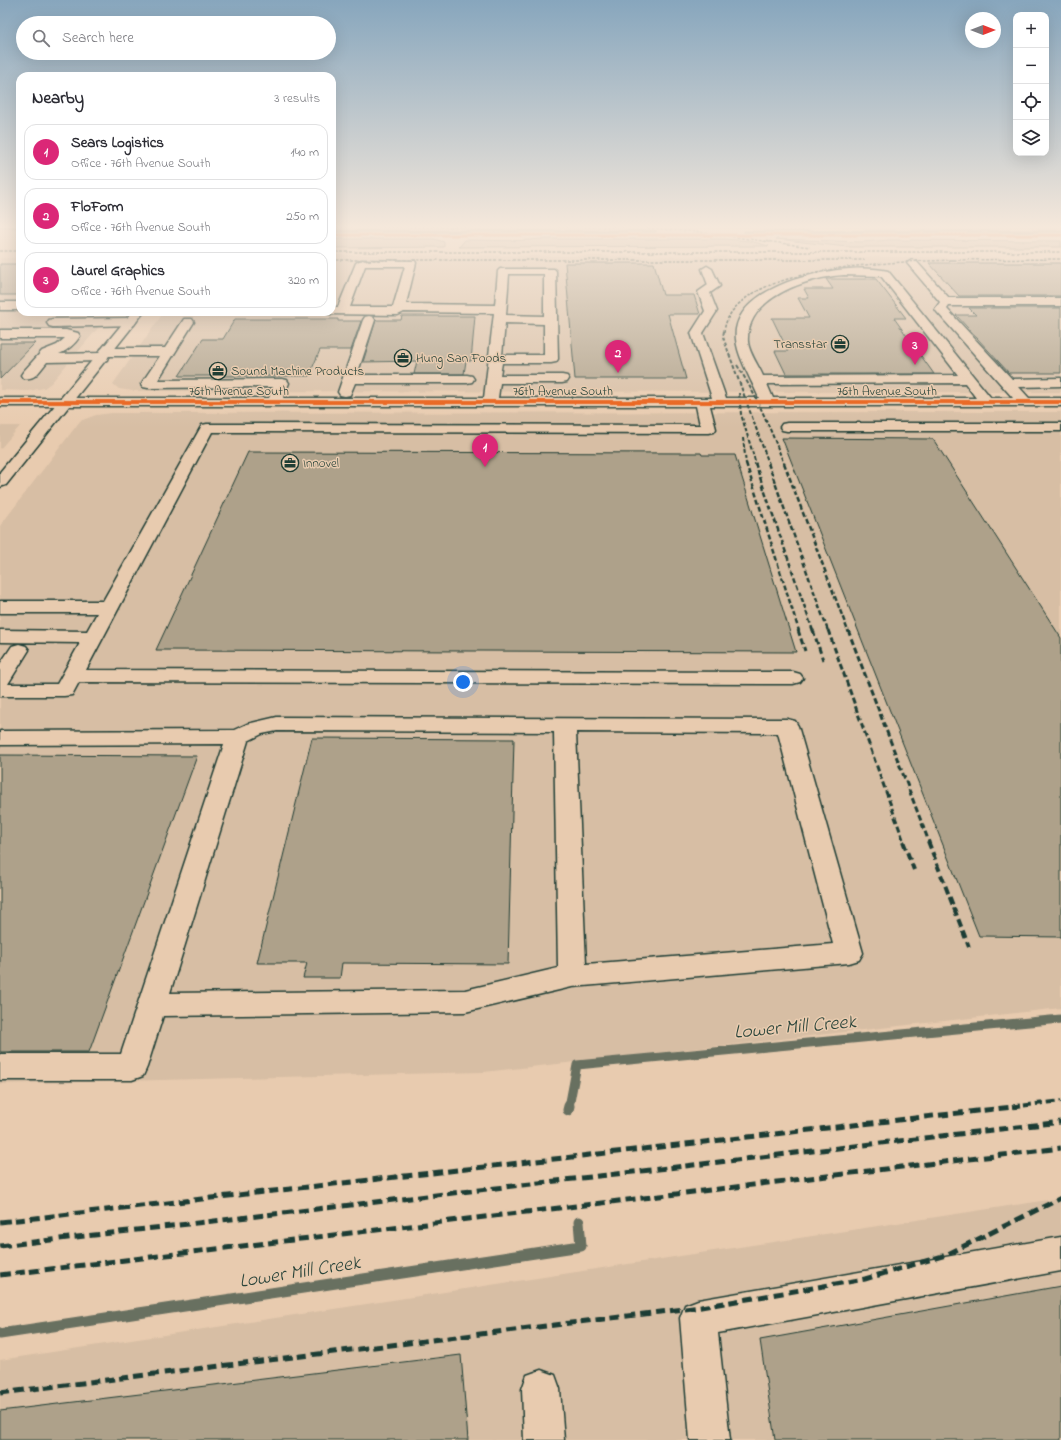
<!DOCTYPE html>
<html lang="en">
<head>
<meta charset="utf-8">
<style>
  :root { --surface:#fff; --page:#f7f7f7; --text:#2b2b33; --muted:#7c7c81; --line:#e1e1e2; --accent:#db2777 }
  body { margin:0; font-family:"Indie Flower",sans-serif; background:var(--page); color:var(--text) }
  .controls { position:absolute; right:12px; top:12px; display:grid; overflow:hidden; border-radius:8px; box-shadow:0 4px 16px #0002 }
  .controls button { width:36px; height:36px; display:grid; place-items:center; padding:0; border:0; border-bottom:1px solid var(--line); background:var(--surface); color:var(--text); font:20px sans-serif }
  .compass { position:absolute; left:965px; top:12px; width:36px; height:36px; border-radius:50%; background:var(--surface); box-shadow:0 4px 16px #0002; rotate:90deg }
  .you { position:absolute; left:463px; top:682px; width:14px; height:14px; margin:-10px; border:3px solid #fff; border-radius:50%; background:#1a73e8; box-shadow:0 0 0 6px #1a73e833 }
  .badge { display:grid; place-items:center; width:26px; height:26px; border-radius:50%; background:var(--accent); color:#fff; font-size:13px; font-weight:700 }
  .pin { position:absolute; translate:-50% -33px; filter:drop-shadow(0 1px 2px #0008) }
  .pin::after { content:''; position:absolute; top:21px; width:14px; height:12px; background:inherit; clip-path:polygon(0 0,100% 0,50% 100%) }
  .list { margin:0; padding:0; list-style:none }
  h2 { display:flex; justify-content:space-between; align-items:center; height:52px; margin:0; padding:0 16px; font-size:17px }
  h2 small { font-size:13px; font-weight:400; color:var(--muted) }
  .list li { display:grid; grid-template-columns:26px 1fr auto; gap:12px; align-items:center; box-sizing:border-box; height:56px; margin:0 8px 8px; padding:0 8px; border:1px solid var(--line); border-radius:12px }
  .list b { display:block; font-size:15px; white-space:nowrap }
  .list p { margin:0; font-size:13px; white-space:nowrap; color:var(--muted) }
  .list em { font-size:13px; font-style:normal; color:var(--muted) }
  .icon { flex:none; width:22px; height:22px; fill:none; stroke:currentColor; stroke-width:2; stroke-linecap:round; stroke-linejoin:round }
  .map { position:relative; flex:none; width:1061px; height:1440px; overflow:hidden }
  .search { position:absolute; background:var(--surface); box-shadow:0 4px 16px #0002; left:16px; top:16px; width:320px; height:44px; display:flex; align-items:center; gap:10px; box-sizing:border-box; padding:0 14px; border-radius:22px; color:var(--muted); font-size:15px }
  .panel { position:absolute; background:var(--surface); box-shadow:0 4px 16px #0002; left:16px; top:72px; width:320px; height:244px; border-radius:12px }
  .map>svg:first-child { display:block }
  .built { fill:#d7bea4 }
  .green { fill:#c7b39a; stroke:#737867 }
  .lines { fill:none; stroke-linecap:round; stroke-linejoin:round }
  .stream-far2 { stroke:#676f60; stroke-width:3.5 }
  .stream-far1 { stroke:#676f60; stroke-width:9 }
  .stream { stroke:#676f60; stroke-width:11 }
  .building { fill:#aea18a; stroke:#1f3d34 }
  .minor-casing { stroke:#1f3d34; stroke-width:3 }
  .major-casing { stroke:#1f3d34; stroke-width:3 }
  .minor { fill:#e8cbaf; fill-rule:evenodd }
  .major { fill:#e8cbaf; fill-rule:evenodd }
  .rail-far5 { stroke:#1f3d34; stroke-width:1.5; stroke-dasharray:3 1.5; stroke-linecap:butt }
  .rail-far4 { stroke:#1f3d34; stroke-width:2; stroke-dasharray:4 2; stroke-linecap:butt }
  .rail-far3 { stroke:#1f3d34; stroke-width:2.5; stroke-dasharray:5 2.5; stroke-linecap:butt }
  .rail-far2 { stroke:#1f3d34; stroke-width:3; stroke-dasharray:6 3; stroke-linecap:butt }
  .rail-far1 { stroke:#1f3d34; stroke-width:4; stroke-dasharray:8 4; stroke-linecap:butt }
  .rail { stroke:#1f3d34; stroke-width:5; stroke-dasharray:10 5; stroke-linecap:butt }
  .cycleway-far1-casing { stroke:#e8cbaf; stroke-width:4.5 }
  .cycleway-casing { stroke:#e8cbaf; stroke-width:5.5 }
  .cycleway-far1 { stroke:#e8590c; stroke-width:3 }
  .cycleway { stroke:#e8590c; stroke-width:4 }
  .labels { text-anchor:middle; dominant-baseline:central; stroke-width:3; stroke-linejoin:round; paint-order:stroke }
  .far-poi-label { font-size:13px; fill:#1f3d34; stroke:#e8cbaf; text-anchor:start }
  .far-street-label { font-size:13px; fill:#1f3d34; stroke:#e8cbaf }
  .near-water-label { font-size:20px; font-style:italic; fill:#2b453b; stroke:#e8cbaf }
</style>
</head>
<body>
<div class="map">
<svg width="1061" height="1440" viewBox="0 0 1061 1440">
  <rect width="100%" height="100%" fill="#e8cbaf"/>
  <filter id="ink" filterUnits="userSpaceOnUse"><feTurbulence type="fractalNoise" baseFrequency=".025" numOctaves="2"/><feDisplacementMap in="SourceGraphic" scale="8" xChannelSelector="R" yChannelSelector="G"/><feConvolveMatrix kernelMatrix="1 2 1 2 8 2 1 2 1" color-interpolation-filters="sRGB"/></filter>
  <g filter="url(#ink)">
    <!-- built -->
    <path class="built" d="M332,226H1032L1034,228H332Z
      M332,255L1061,258V392L133,391L119,389L113,384L164,312H332Z
      M0,258H20V312H98L97,314H110L51,383L44,388L28,391L0,390Z
      M1061,412V1008L484,1072L0,1084V526L80,421L96,415L112,413Z
      M0,426H20L0,449Z
      M1061,1198V1440H0V1360Z"/>
    <!-- green -->
    <path class="green" d="M332,239H434L444,242V247L332,248Z
      M541,239H724L750,241L769,246L459,247L465,240C491,240 515,242 541,239Z
      M776,239L862,242L890,240L1061,241V247H847Z"/>
    <g class="lines">
      <!-- stream-far2 -->
      <path class="stream-far2" d="M0,227H20
        M332,231H655
        M745,232L1061,231"/>
      <!-- stream-far1 -->
      <path class="stream-far1" d="M569,1107L577,1065L1061,1019"/>
      <!-- stream -->
      <path class="stream" d="M568,1110L569,1106
        M0,1334L581,1246L579,1222"/>
    </g>
    <!-- building -->
    <path class="building" d="M565,263H654L663,295H694L700,314H668L686,379H575Z
      M929,263H1061V296H959Z
      M0,264H20V295H0Z
      M826,279H876L906,318H894L934,374H786L775,351H788L772,318H809L798,298H809L804,289H833Z
      M969,308H1061V373H1009L956,315H976Z
      M402,316H475L471,361H466L464,374H414L417,361L363,362L376,320H401Z
      M235,319H338V321H361L351,350H320L309,376H179L203,339H223Z
      M0,343H35L0,379Z
      M782,438L933,439L1061,638V937L979,936Z
      M248,452L701,453L702,455H735L796,652L156,650Z
      M312,738L514,739L508,964L342,963L340,978H303L307,963H257Z
      M0,755L197,756L89,1052H0Z
      M1061,1286V1440H775L760,1340Z
      M461,1355L468,1440H0V1411Z"/>
    <g class="lines">
      <defs>
        <path id="minor" d="M361,260L415,261L416,263L406,304L495,305L498,271L500,269H554L556,271L558,359L556,362L551,363H502L500,375H562L567,376L569,379L567,382L562,383H500L498,398H712L691,333L705,311L698,292L708,285L702,269L707,266L712,269L720,286L710,293L717,311L703,333L726,398H759C751,378 733,351 736,329C744,280 848,261 888,271L991,398H1013L937,312L935,309L940,302L907,263L912,260L916,261L949,298H1061V306H949L947,309L1012,379L1061,378V386L1019,387L1029,398H1061V406H710L716,429L714,432L709,433L212,432L86,670L793,672L800,674L803,678L800,682L793,684L79,682L72,695L64,696H0V664L12,646L19,644L26,646L29,650L8,684H57L80,643L0,642V630L87,631L97,613H0V601H103L202,425L207,424L700,425L696,406H0V398H269L273,387L148,388L143,387L141,384L160,356H108L107,360L102,361L47,362C40,370 35,381 23,378L21,375L23,372L42,351L57,345L65,338H0V330H66L78,333L80,336C75,344 68,350 59,354L100,353L101,349L106,348H165L184,319H192L194,322L158,380L282,379L287,380L289,383L283,398H484L494,313L404,312L398,315L328,314L327,312H332V307H338L356,263ZM365,266H405L393,307H350ZM509,274H544V316L506,315ZM844,275L881,276L958,375L763,376C759,366 749,353 748,342C745,297 809,277 844,275ZM505,323L544,324V355H502ZM965,383L976,398H773L767,384Z
          M0,302H20V310H0Z
          M369,316L373,317L375,320L357,375H467L472,376L474,379L472,382L467,383H355L350,395L345,396L340,395L338,392L363,320L365,317Z
          M130,318L134,319L136,322L134,325L53,327L49,326L47,323L49,320L53,319Z
          M787,423H1061V431H787L782,430L780,427L782,424Z
          M277,717L787,719L795,721L798,726L863,953L859,960L849,963L572,987L465,1012L163,1016L147,1067L143,1076L132,1080H0V1054H121L224,744L0,745V731L234,730L247,724ZM277,731L554,732L558,968L465,990L170,993L248,741L262,734ZM576,732L778,733L833,944L586,964Z
          M1061,1237V1271L718,1333L730,1440H690L680,1318L685,1305L698,1300Z
          M541,1370L555,1375L560,1389L564,1440H524L522,1389L527,1375Z"/>
        <path id="major" d="M132,312H144L6,485L0,487V472Z"/>
      </defs>
      <!-- minor casing -->
      <use href="#minor" class="minor-casing"/>
      <!-- major casing -->
      <use href="#major" class="major-casing"/>
      <!-- minor -->
      <use href="#minor" class="minor"/>
      <!-- major -->
      <use href="#major" class="major"/>
      <!-- rail-far5 -->
      <path class="rail-far5" d="M332,227H637L699,232L770,242
        M765,241L810,247
        M0,251H20
        M332,252H1061
        M332,260H865
        M949,260L1061,259
        M724,332C731,263 903,262 954,260"/>
      <!-- rail-far4 -->
      <path class="rail-far4" d="M724,331L723,337L769,464
        M737,365C758,398 770,428 784,464
        M739,393L741,414L756,464
        M743,438L746,464"/>
      <!-- rail-far3 -->
      <path class="rail-far3" d="M746,463L799,631
        M755,463L813,631
        M768,463L828,631
        M784,463L848,631"/>
      <!-- rail-far2 -->
      <path class="rail-far2" d="M798,630L805,651
        M813,630L823,660
        M828,630L904,842
        M848,630L929,842"/>
      <!-- rail-far1 -->
      <path class="rail-far1" d="M903,841L914,870
        M928,841L969,947
        M1012,1107L1061,1101"/>
      <!-- rail -->
      <path class="rail" d="M0,1222L1021,1106
        M0,1246L1061,1122
        M0,1275L1061,1148
        M0,1393L701,1307L865,1279L946,1255L1061,1198"/>
      <defs>
        <path id="cycleway-far1" d="M332,235H1061"/>
        <path id="cycleway" d="M0,402H1061"/>
      </defs>
      <!-- cycleway-far1 casing -->
      <use href="#cycleway-far1" class="cycleway-far1-casing"/>
      <!-- cycleway casing -->
      <use href="#cycleway" class="cycleway-casing"/>
      <!-- cycleway-far1 -->
      <use href="#cycleway-far1" class="cycleway-far1"/>
      <!-- cycleway -->
      <use href="#cycleway" class="cycleway"/>
    </g>
  </g>
  <!-- sky -->
  <linearGradient id="sky" x2="0" y2="1"><stop stop-color="#87a6bd"/><stop offset="0.53" stop-color="#f5e8db"/><stop offset="1" stop-color="#f5e8db" stop-opacity="0"/></linearGradient>
  <rect width="1061" height="428" fill="url(#sky)"/>
  <!-- icons -->
  <defs>
    <symbol id="office-ring" viewBox="-11 -11 22 22"><circle r="9.5" fill="#e8cbaf" stroke="#1f3d34" stroke-width="1.5"/><path d="M-6-3h4V-5.5h4V-3h4V5H-6ZM-1-4.5V-3h2v-1.5ZM-6 0V1H6V0Z" fill="#1f3d34"/></symbol>
  </defs>
  <g fill-rule="evenodd">
    <use href="#office-ring" x="830" y="334" width="20" height="20"/>
    <use href="#office-ring" x="393" y="348" width="20" height="20"/>
    <use href="#office-ring" x="208" y="361" width="20" height="20"/>
    <use href="#office-ring" x="280" y="453" width="20" height="20"/>
  </g>
  <g class="labels">
    <!-- far-poi labels -->
    <g class="far-poi-label">
      <text x="827" y="344" text-anchor="end">Transstar</text>
      <text x="416" y="358">Hung San Foods</text>
      <text x="231" y="371">Sound Machine Products</text>
      <text x="303" y="463">Innovel</text>
    </g>
    <!-- far-street labels -->
    <g class="far-street-label">
      <text x="239" y="391">76th Avenue South</text>
      <text x="563" y="391">76th Avenue South</text>
      <text x="887" y="391">76th Avenue South</text>
    </g>
    <!-- near-water labels -->
    <g class="near-water-label">
      <text transform="translate(795 1028) rotate(-5)">Lower Mill Creek</text>
      <text transform="translate(300 1273) rotate(-9)">Lower Mill Creek</text>
    </g>
  </g>
</svg>
<div class="controls">
<button>+</button>
<button>−</button>
<button><svg class="icon" aria-label="locate" viewBox="0 0 24 24"><circle cx="12" cy="12" r="6"/><path d="M12 2v4M12 18v4M2 12h4M18 12h4"/></svg></button>
<button><svg class="icon" aria-label="layers" viewBox="0 0 24 24"><path d="M12 4l9 5-9 5-9-5zM3 14l9 5 9-5"/></svg></button>
</div>
<svg class="compass" viewBox="-18 -18 36 36"><path d="M0-13l5 13h-10z" fill="#e53935"/><path d="M0 13l5-13h-10z" fill="#7c7c81"/></svg>
<div class="you"></div>
<div class="pin badge" style="left:485px;top:467px">1</div>
<div class="pin badge" style="left:618px;top:373px">2</div>
<div class="pin badge" style="left:915px;top:365px">3</div>
<div class="search"><svg class="icon" aria-label="search" viewBox="0 0 24 24"><circle cx="10" cy="10" r="6"/><path d="M15 15l6 6"/></svg>Search here</div>
<section class="panel">
<h2>Nearby<small>3 results</small></h2>
<ul class="list">
<li><span class="badge">1</span><div><b>Sears Logistics</b><p>Office · 76th Avenue South</p></div><em>140 m</em></li>
<li><span class="badge">2</span><div><b>FloForm</b><p>Office · 76th Avenue South</p></div><em>250 m</em></li>
<li><span class="badge">3</span><div><b>Laurel Graphics</b><p>Office · 76th Avenue South</p></div><em>320 m</em></li>
</ul>
</section>
</div>
</body>
</html>
